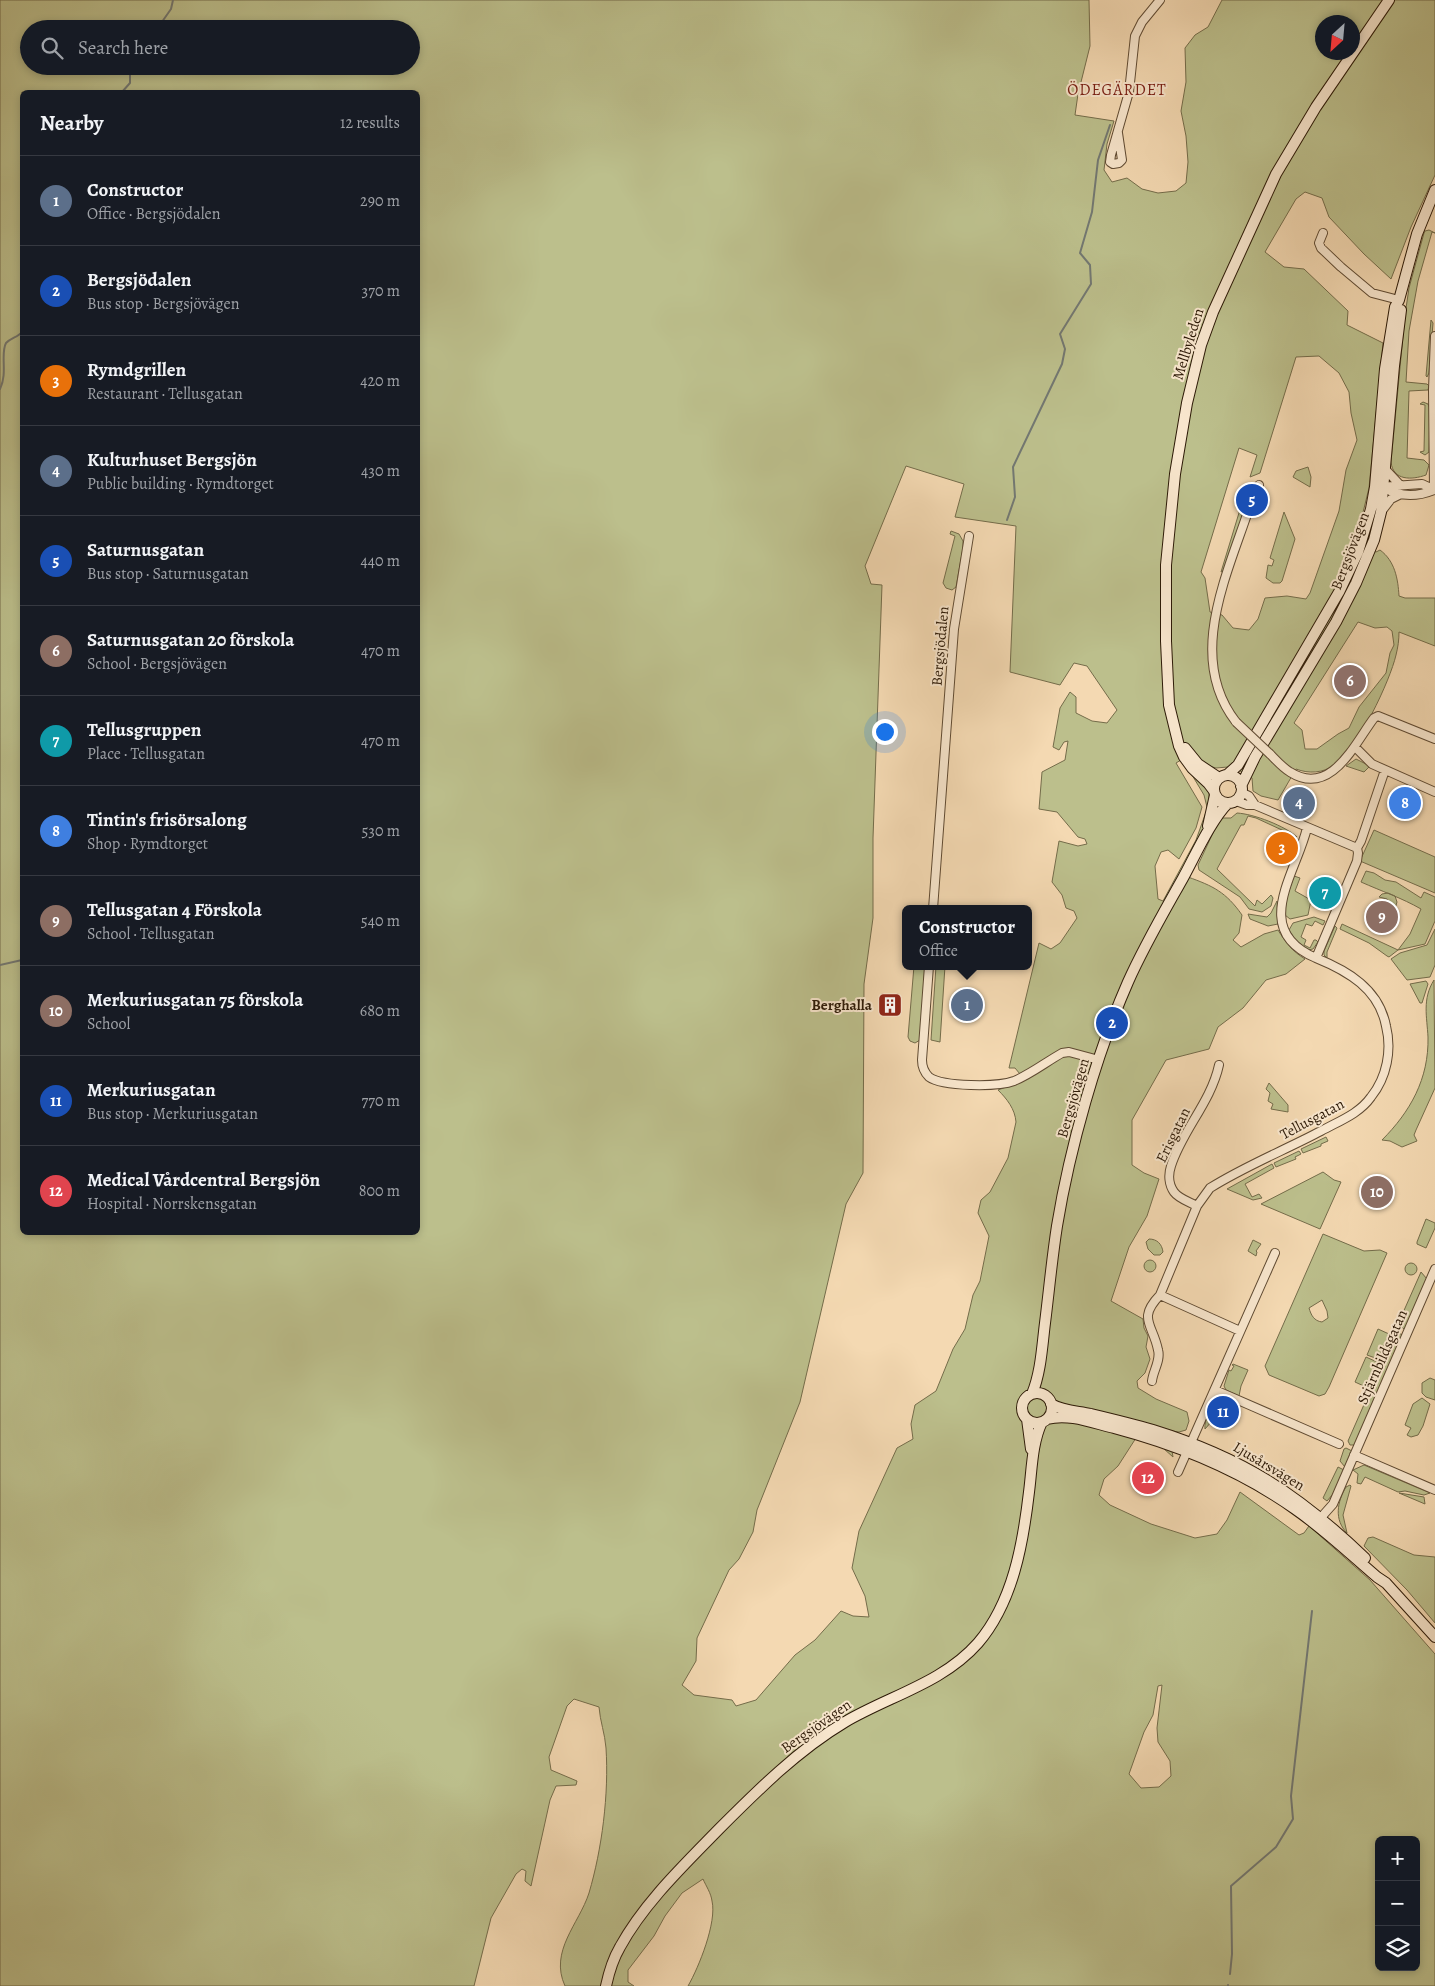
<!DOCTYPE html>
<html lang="en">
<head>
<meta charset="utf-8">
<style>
  :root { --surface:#171b24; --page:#20242c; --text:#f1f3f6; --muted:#9ea1a6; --line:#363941; --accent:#c59692 }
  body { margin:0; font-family:Alegreya,serif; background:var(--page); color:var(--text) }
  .controls { position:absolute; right:15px; bottom:15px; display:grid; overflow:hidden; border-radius:8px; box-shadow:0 2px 8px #0003 }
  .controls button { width:45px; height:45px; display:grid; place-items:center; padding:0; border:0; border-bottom:1px solid var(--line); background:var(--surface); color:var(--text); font:25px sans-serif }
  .compass { position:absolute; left:1315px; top:15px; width:45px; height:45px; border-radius:50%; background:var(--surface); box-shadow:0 2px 8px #0003; rotate:206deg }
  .you { position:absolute; left:884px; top:731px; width:18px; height:18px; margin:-12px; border:4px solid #fff; border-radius:50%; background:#1a73e8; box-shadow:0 0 0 8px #1a73e833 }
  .badge { display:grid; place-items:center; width:32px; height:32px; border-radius:50%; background:var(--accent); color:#fff; font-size:16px; font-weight:700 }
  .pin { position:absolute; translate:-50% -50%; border:2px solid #fff; box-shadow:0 1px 5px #0006 }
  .popup { position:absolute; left:902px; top:905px; width:130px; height:65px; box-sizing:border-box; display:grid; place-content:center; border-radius:8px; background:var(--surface); filter:drop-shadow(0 1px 4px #0005); font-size:16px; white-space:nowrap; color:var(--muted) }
  .popup b { font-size:19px; color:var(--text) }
  .popup::after { content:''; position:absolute; left:50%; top:100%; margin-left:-10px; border:10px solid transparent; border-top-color:var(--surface) }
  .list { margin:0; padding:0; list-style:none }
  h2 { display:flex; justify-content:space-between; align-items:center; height:65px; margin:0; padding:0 20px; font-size:21px }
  h2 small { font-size:16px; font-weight:400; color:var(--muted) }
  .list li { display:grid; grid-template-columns:32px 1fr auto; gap:15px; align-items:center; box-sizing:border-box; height:90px; padding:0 20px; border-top:1px solid var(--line) }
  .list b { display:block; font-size:19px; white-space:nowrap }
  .list p { margin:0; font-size:16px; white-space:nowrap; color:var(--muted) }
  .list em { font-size:16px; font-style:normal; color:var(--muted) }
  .icon { flex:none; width:28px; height:28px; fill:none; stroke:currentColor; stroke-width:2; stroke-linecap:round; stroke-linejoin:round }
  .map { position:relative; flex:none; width:1435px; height:1986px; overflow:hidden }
  .search { position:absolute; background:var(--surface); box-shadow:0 2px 8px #0003; left:20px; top:20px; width:400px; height:55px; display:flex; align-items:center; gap:12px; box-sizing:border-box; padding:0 18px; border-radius:28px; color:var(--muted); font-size:19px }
  .panel { position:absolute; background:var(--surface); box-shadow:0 2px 8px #0003; left:20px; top:90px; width:400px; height:1145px; border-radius:8px }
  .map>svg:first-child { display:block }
  .green { fill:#bcbf8c; stroke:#746c4a; fill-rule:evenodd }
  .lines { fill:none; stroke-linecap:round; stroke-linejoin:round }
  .stream { stroke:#737872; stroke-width:2 }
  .street-casing { stroke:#5f4a32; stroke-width:10 }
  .secondary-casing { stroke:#2d1a07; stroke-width:12 }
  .street { stroke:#f8e6cd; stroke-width:8 }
  .secondary { stroke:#f8e6cd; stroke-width:10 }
  .street-bridge-casing { stroke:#5f4a32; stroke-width:10; stroke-linecap:butt }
  .street-bridge { stroke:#f8e6cd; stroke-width:8 }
  .labels { text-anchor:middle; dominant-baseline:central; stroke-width:4; stroke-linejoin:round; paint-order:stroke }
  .street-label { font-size:15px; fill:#2d1a07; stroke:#f8e6cd }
  .poi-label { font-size:15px; font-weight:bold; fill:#2d1a07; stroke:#f8e6cd; text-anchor:end }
  .neighbourhood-label { font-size:16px; letter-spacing:1px; fill:#7a1f14; stroke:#f8e6cd }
</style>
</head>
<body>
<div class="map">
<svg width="1435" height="1986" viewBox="0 0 1435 1986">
  <rect width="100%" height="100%" fill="#f4d9b2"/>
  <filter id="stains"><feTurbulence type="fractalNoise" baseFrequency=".004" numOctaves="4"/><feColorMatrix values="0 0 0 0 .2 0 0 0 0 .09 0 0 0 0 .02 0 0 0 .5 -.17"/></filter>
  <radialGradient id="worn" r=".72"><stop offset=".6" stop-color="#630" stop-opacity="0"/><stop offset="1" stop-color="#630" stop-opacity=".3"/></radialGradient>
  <!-- green -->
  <path class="green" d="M0,0H1089L1090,46L1078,94L1075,115L1114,121L1107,144L1104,170L1112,182L1127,178L1142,189L1158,193L1176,191L1186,183L1188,162L1186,136L1181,111L1186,82L1185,48L1195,35L1208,27L1222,0H1435V175L1411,227L1391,279L1364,254L1329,217L1322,198L1305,192L1296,199L1265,252L1284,267L1304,269L1348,311L1347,325L1383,343L1369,488L1355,545L1363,547L1378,496L1375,521L1367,548L1376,552L1380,550C1395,561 1398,579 1399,596L1405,598H1435V646L1399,632C1399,640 1398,647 1396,655C1390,681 1358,749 1335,765C1323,773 1309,774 1296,769L1278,800L1261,796L1253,791L1252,778L1230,765L1228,767L1216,768L1206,765L1214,778L1211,782L1186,757L1176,763L1202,807L1196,828L1179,859L1168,850L1161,852L1155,866L1158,899L1163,901L1196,840L1206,812L1205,824L1188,877C1213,886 1226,892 1242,915L1239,933L1233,940L1241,947L1264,934L1278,930C1286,943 1292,951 1305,959L1286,974L1266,980L1243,1008L1218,1027L1209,1049L1166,1060L1132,1120V1165L1144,1173L1159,1179L1147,1216L1129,1247L1111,1301L1143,1319L1144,1328L1148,1336L1146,1347L1150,1359L1145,1373L1137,1381L1138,1388L1156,1399L1187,1412L1189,1421L1186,1430L1179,1432L1145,1427L1172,1451L1173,1457L1163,1448L1136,1438L1118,1466L1104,1479L1099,1495L1110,1505L1151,1524L1195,1538L1217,1534L1227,1520L1240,1492L1299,1535L1304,1533L1309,1526L1370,1580L1435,1654V1986H688C699,1967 717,1922 712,1901C711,1893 706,1886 703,1879L682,1893L665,1916L654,1936L628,1970V1982L634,1986H565C549,1951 579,1924 589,1893C602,1849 609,1794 606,1748C605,1734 600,1721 599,1707L574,1699L567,1706L549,1757L551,1770L577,1781L576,1785L556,1786L550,1800L531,1886L525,1881L526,1871L522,1869L516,1874L491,1918L474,1986H0ZM1322,22H1352V52H1322ZM29,29H411V66H29ZM22,92H418V1232H22ZM1319,356L1339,373L1349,392L1351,413L1357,440L1346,470L1339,511L1310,593L1306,599L1287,596L1265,598L1258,619L1249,630L1233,628L1222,615L1210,612L1205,578L1201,572L1239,448L1257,455L1250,477L1260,473L1296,357ZM906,466L964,484L955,517L1016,526L1010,672L1060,685L1074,663L1087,666L1117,710L1107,723L1092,721L1076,713V697L1070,692L1060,708L1053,747L1059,750L1064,742L1068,741L1065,760L1042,772L1039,809L1057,812L1078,837L1085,839L1087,844L1078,846L1059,841L1052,882L1062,895L1066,908L1074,911L1077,918L1060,943L1051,949L1039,943L1009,1068H1015L1025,1080L998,1090C1007,1099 1015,1109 1016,1122L1008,1158L990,1192L981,1200L978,1213L989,1236L980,1281L973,1295L965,1329L953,1349L936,1391L915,1405L911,1424L913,1439L897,1448L859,1531L852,1568L865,1596L869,1617L853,1616L841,1611L815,1640L795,1655L756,1700L736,1706L732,1700L694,1695L682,1685L696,1661L697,1638L729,1570L739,1559L753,1532L757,1510L800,1402L846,1204L863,1173L864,984L873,918V838L882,585L871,584L865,566ZM1358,622L1375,628L1387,627L1392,631L1394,645L1390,653L1386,673L1359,707L1349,728L1338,734L1317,749H1305L1302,730L1294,723ZM1162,1685L1157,1728L1158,1742L1170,1761L1171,1776L1159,1787L1141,1788L1129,1774L1144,1732L1153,1715L1158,1686ZM1379,1840H1416V1967H1379Z
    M1429,230L1435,233L1432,232L1418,281L1409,331L1406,382L1427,384L1429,386L1428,390L1409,391L1407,458L1424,460L1429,465L1426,475C1412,480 1393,481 1391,462L1405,315L1409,288L1424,233L1425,231Z
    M1431,320L1433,323L1429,373L1427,377L1426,376Z
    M1423,402L1428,404L1430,408L1429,452L1425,455L1420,452L1424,451L1425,405L1420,404Z
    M1308,467L1311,477L1310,487L1293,477L1296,471Z
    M1242,503L1245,505V510L1225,570L1221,572Z
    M1284,512L1295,539L1282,581L1280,583H1273L1266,578L1268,565L1272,566L1274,560L1270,558Z
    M951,531L959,534L963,541V548L956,587L952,590L946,588L943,583L955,536L950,534Z
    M1356,759L1370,766L1364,772L1346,766Z
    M1186,765L1209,790V808L1207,807L1204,795Z
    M1237,813C1254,814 1285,826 1297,837L1256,818L1248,816L1244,825H1241L1217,869L1255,906L1257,900L1262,904L1271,895L1273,898L1271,906L1262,912L1249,909L1240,897L1199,870L1198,865L1220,818H1231Z
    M1374,830L1435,857V893L1360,861Z
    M1366,871L1374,873L1385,880L1396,882L1421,898L1424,892L1435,897V921L1425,944L1398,950L1389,957L1387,956L1369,943L1340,929L1342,924L1398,950L1410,934L1421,909C1402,898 1381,891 1361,882Z
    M1294,876L1300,878L1295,891L1311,900L1308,915L1290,919L1285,915L1286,900Z
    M1388,893L1395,896L1397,902L1394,912L1387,899L1379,897L1382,894Z
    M1277,901L1278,924L1268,926L1250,919L1248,914L1267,917L1271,913Z
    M1314,917L1325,921L1323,925L1315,921L1312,926L1306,924L1301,937L1306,940L1304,945L1310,948L1314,940H1316L1318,942L1313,949L1308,950L1295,940L1289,930L1293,923Z
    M1335,926L1337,928L1327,952V958L1324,955V951Z
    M1435,929V965L1430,977L1407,980L1391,959L1400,953L1427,945Z
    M914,966H925L920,1040L915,1043L910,1041L908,1037Z
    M936,966H945L940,1042L931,1040Z
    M1434,980L1435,1088L1416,1130L1414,1135L1417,1141L1402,1147L1390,1141L1382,1140C1410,1112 1429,1079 1428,1037C1427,1017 1422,999 1434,980Z
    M1426,981L1428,984L1422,1003H1420L1410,984Z
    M1269,1083L1288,1105V1112L1271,1109L1273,1104L1268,1101L1270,1093L1266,1089Z
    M1326,1137L1328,1141L1321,1144V1146L1303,1153L1301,1149Z
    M1299,1151L1301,1154L1295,1157L1296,1159L1276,1167L1274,1163Z
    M1272,1164L1274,1168L1245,1184L1252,1197L1259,1194L1262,1198L1253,1200L1227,1189Z
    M1323,1172L1334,1180L1341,1182L1320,1229L1261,1204Z
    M1426,1219L1435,1223V1228L1426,1248L1417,1244V1242Z
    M1323,1234L1364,1251L1380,1250L1387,1253L1329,1387L1325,1394L1319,1396L1269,1375L1265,1366ZM1322,1300L1327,1311L1328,1318L1322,1322C1314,1321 1311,1315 1309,1308Z
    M1149,1239C1157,1239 1162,1244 1163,1252L1160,1255H1154L1148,1249L1146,1242Z
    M1253,1240L1261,1244L1256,1251L1257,1252L1256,1256L1248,1251Z
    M1144 1266a6 6 0 1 1 12 0a6 6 0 1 1-12 0Z
    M1405 1269a6 6 0 1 1 12 0a6 6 0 1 1-12 0Z
    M1421,1272L1427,1279L1406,1327L1404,1329L1398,1324Z
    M1378,1329L1389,1334L1378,1359L1367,1355Z
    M1396,1332L1403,1335L1355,1445H1350L1348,1441Z
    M1366,1357L1377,1362L1366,1387L1355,1382Z
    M1233,1364L1248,1370L1241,1386L1239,1396L1226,1390L1224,1386L1229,1370L1231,1371L1234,1366L1232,1365Z
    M1430,1378L1435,1380V1400L1426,1397L1422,1393V1383Z
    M1218,1398L1223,1400L1225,1406L1205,1429C1204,1420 1210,1403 1218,1398Z
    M1422,1398L1430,1404L1423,1426L1418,1435L1411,1437L1407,1435L1411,1428L1405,1425L1413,1404Z
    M1346,1448L1352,1451L1345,1467L1340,1461L1344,1449Z
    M1364,1465L1430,1493L1424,1495L1405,1491L1398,1492L1365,1477L1361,1484L1357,1483L1358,1474L1353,1470Z
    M1338,1467L1344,1470L1333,1494L1327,1501L1323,1498Z
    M1350,1485L1351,1486L1343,1515L1347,1533C1334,1520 1337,1502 1346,1487Z
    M1399,1493L1424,1497L1425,1504Z
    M1373,1537L1414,1555L1435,1557V1623L1407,1590L1364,1546L1368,1538Z"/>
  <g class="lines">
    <!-- stream -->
    <path class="stream" d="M157,29L171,9L173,0
      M122,92L130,83V73L136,66
      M0,389C8,373 0,354 6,343C11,338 18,337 22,332
      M1007,520L1015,497L1013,467L1062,364L1065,349L1060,334L1091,284L1090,265L1080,253L1092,212L1098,160L1110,125
      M0,965L22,960
      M1230,1974L1232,1954L1231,1886L1276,1847L1293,1819L1291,1796L1312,1611
      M1228,1986V1985"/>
    <defs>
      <path id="street" d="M1118,133L1122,160L1119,163L1113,164L1110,162L1111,155L1129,92L1135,36L1142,22L1160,0
        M1323,233L1319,243L1321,248L1341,267L1372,293L1399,300
        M1386,470L1400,485
        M1379,487L1422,484L1435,490
        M1384,488C1400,497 1417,497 1434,490
        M1434,490L1433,390L1435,336
        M1381,512L1391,499L1399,495
        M1236,722C1183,654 1232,566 1253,496L1259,485
        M1355,747L1372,764L1435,792
        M1270,754C1276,760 1283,768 1290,772C1331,798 1355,743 1374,718L1378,716L1435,739
        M1241,792L1249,796L1255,805
        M1236,801L1247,805H1255L1357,848
        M1307,828C1296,874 1250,930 1316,958L1357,861L1358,853L1357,848L1361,841L1385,770
        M933,909L954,629L969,536
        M929,966L922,1060C922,1066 924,1072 929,1077C943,1087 998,1087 1014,1081C1031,1074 1046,1062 1062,1053L1069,1052L1099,1060
        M1197,1206C1190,1202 1179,1199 1174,1192C1169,1185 1168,1175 1171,1166C1182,1131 1211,1102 1219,1065
        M1160,1295L1197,1206L1210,1188C1245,1166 1285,1150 1321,1131C1339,1121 1359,1114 1371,1097C1387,1077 1392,1050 1386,1026C1379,989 1348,971 1316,958
        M1152,1381C1153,1371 1161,1360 1158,1350C1153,1324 1137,1319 1160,1295L1240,1331
        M1215,1390L1339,1444
        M1354,1455L1435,1490
        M1178,1472L1275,1253
        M1317,1522L1333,1504L1435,1269"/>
      <path id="secondary" d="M1185,748L1198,764L1219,778
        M1214 789a14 14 0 1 1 28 0a14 14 0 1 1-28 0Z
        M1227,775L1238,765L1339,592L1358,552L1371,509L1375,487L1385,369L1395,307L1399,300L1417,234L1435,190
        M1241,786L1255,757L1336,622L1356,583L1374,540L1381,512L1394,366L1401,310
        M1214,791L1208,783L1192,768L1184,757L1179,746L1169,705L1166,641V565L1175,474L1187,403L1201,345L1213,312L1276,174L1316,107L1389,0
        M1208,826L1215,795
        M1022 1408a15 15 0 1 1 30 0a15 15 0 1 1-30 0Z
        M1032,1394C1041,1372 1042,1347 1045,1323C1049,1291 1052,1258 1057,1226C1070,1147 1096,1055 1128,982C1144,946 1164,912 1183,878C1195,856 1211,820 1228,803
        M1051,1404C1063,1411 1077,1411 1091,1414C1112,1419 1133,1424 1153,1430C1243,1458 1298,1494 1365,1558
        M1027,1419L1031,1449
        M1047,1419C1069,1413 1093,1423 1114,1428C1178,1445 1240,1470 1295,1509C1324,1529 1350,1554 1377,1577L1386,1583L1435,1637
        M606,1986C609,1972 613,1959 620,1947C644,1903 684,1865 719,1829C758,1790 798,1750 845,1722C889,1696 943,1683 978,1643C1013,1602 1023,1544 1029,1492C1032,1469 1032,1443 1042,1422"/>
    </defs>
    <!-- street casing -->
    <use href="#street" class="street-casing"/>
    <!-- secondary casing -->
    <use href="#secondary" class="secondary-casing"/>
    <!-- street -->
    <use href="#street" class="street"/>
    <!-- secondary -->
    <use href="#secondary" class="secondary"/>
    <defs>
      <path id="street-bridge" d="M1236,722L1270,754"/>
    </defs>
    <!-- street-bridge casing -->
    <use href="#street-bridge" class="street-bridge-casing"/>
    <!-- street-bridge -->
    <use href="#street-bridge" class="street-bridge"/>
  </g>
  <!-- icons -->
  <defs>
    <symbol id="building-square" viewBox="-11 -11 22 22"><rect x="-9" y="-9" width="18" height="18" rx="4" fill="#8f2418" stroke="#f8e6cd"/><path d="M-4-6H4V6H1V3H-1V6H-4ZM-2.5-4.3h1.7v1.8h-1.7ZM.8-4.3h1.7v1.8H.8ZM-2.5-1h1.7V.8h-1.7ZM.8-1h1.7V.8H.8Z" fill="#fff"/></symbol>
  </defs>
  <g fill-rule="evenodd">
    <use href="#building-square" x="876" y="991" width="28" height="28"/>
  </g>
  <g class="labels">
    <!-- street labels -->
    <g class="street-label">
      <text transform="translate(1188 344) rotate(-73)">Mellbyleden</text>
      <text transform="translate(1350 551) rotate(-69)">Bergsjövägen</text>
      <text transform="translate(940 646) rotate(-85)">Bergsjödalen</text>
      <text transform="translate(1073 1098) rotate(-74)">Bergsjövägen</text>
      <text transform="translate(1312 1119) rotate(-28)">Tellusgatan</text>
      <text transform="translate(1173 1135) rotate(-64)">Erisgatan</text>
      <text transform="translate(1382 1357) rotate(-66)">Stjärnbildsgatan</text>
      <text transform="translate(1269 1466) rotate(31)">Ljusårsvägen</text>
      <text transform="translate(816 1726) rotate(-35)">Bergsjövägen</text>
    </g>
    <!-- poi labels -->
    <g class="poi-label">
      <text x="872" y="1005">Berghalla</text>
    </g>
    <!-- neighbourhood labels -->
    <g class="neighbourhood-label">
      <text x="1117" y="90">ÖDEGÄRDET</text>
    </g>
  </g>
  <rect width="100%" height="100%" filter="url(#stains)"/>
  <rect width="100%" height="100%" fill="url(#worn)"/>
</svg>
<div class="controls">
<button>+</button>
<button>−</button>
<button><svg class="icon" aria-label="layers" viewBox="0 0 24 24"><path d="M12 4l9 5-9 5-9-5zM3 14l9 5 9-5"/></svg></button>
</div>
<svg class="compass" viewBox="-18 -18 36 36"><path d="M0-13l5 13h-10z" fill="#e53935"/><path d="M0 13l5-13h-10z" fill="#9ea1a6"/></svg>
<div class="you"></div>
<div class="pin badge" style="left:967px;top:1005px;background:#5c6f8a">1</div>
<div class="popup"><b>Constructor</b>Office</div>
<div class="pin badge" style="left:1112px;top:1023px;background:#1a4fb4">2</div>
<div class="pin badge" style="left:1282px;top:848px;background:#e8710a">3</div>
<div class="pin badge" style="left:1299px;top:803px;background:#5c6f8a">4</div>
<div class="pin badge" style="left:1252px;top:500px;background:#1a4fb4">5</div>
<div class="pin badge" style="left:1350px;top:681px;background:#8d6e63">6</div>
<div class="pin badge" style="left:1325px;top:893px;background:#0f9aa8">7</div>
<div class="pin badge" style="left:1405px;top:803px;background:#3f7fe0">8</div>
<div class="pin badge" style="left:1382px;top:917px;background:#8d6e63">9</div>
<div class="pin badge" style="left:1377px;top:1192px;background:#8d6e63">10</div>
<div class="pin badge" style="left:1223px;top:1412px;background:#1a4fb4">11</div>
<div class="pin badge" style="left:1148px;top:1478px;background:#e0444e">12</div>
<div class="search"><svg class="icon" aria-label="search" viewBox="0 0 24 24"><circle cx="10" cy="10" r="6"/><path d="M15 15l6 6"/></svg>Search here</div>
<section class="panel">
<h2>Nearby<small>12 results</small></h2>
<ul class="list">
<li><span class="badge" style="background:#5c6f8a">1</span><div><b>Constructor</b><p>Office · Bergsjödalen</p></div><em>290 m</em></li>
<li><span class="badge" style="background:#1a4fb4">2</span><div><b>Bergsjödalen</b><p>Bus stop · Bergsjövägen</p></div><em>370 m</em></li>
<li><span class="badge" style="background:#e8710a">3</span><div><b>Rymdgrillen</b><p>Restaurant · Tellusgatan</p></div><em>420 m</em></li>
<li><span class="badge" style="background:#5c6f8a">4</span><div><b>Kulturhuset Bergsjön</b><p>Public building · Rymdtorget</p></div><em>430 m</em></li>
<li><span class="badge" style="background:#1a4fb4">5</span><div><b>Saturnusgatan</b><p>Bus stop · Saturnusgatan</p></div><em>440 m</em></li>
<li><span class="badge" style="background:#8d6e63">6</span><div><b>Saturnusgatan 20 förskola</b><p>School · Bergsjövägen</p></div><em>470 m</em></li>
<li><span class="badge" style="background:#0f9aa8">7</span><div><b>Tellusgruppen</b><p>Place · Tellusgatan</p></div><em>470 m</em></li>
<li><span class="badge" style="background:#3f7fe0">8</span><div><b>Tintin's frisörsalong</b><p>Shop · Rymdtorget</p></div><em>530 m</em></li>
<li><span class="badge" style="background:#8d6e63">9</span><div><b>Tellusgatan 4 Förskola</b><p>School · Tellusgatan</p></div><em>540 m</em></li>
<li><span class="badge" style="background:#8d6e63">10</span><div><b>Merkuriusgatan 75 förskola</b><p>School</p></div><em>680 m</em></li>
<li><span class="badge" style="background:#1a4fb4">11</span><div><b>Merkuriusgatan</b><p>Bus stop · Merkuriusgatan</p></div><em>770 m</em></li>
<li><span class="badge" style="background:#e0444e">12</span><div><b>Medical Vårdcentral Bergsjön</b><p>Hospital · Norrskensgatan</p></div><em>800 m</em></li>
</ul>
</section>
</div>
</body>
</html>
